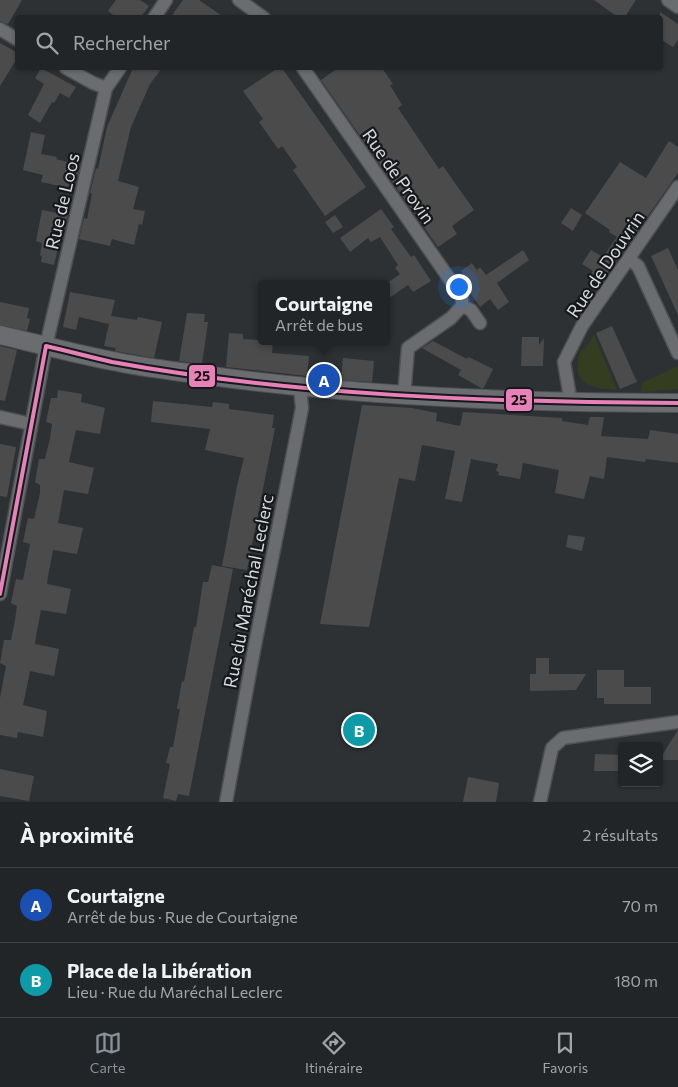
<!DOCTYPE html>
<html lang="fr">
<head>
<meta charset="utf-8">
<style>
  :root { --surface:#222527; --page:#2a2d2f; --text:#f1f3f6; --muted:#a2a5a7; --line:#3f4244; --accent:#8c9099 }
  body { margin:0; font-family:Commissioner,sans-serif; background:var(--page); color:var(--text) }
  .controls { position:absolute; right:15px; bottom:15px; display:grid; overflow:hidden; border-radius:5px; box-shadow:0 1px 4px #0004 }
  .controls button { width:45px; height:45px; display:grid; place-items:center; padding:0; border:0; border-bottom:1px solid var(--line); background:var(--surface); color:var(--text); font:25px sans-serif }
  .you { position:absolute; left:458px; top:286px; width:18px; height:18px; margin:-12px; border:4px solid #fff; border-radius:50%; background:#1a73e8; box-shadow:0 0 0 8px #1a73e833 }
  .badge { display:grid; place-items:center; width:32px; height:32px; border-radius:50%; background:var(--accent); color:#fff; font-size:16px; font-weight:700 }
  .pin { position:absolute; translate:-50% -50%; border:2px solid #fff; box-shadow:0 1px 5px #0006 }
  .popup { position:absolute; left:258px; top:280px; width:132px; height:65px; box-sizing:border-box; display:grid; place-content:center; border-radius:5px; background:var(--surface); filter:drop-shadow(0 1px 4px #0005); font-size:16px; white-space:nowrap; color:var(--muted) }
  .popup b { font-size:19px; color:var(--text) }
  .popup::after { content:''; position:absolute; left:50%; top:100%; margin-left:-10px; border:10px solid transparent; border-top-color:var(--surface) }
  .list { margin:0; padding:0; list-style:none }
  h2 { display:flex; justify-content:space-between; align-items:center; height:65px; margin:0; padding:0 20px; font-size:21px }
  h2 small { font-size:16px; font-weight:400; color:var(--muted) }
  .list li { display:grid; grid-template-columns:32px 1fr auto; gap:15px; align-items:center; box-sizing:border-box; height:75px; padding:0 20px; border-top:1px solid var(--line) }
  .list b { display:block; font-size:19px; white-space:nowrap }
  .list p { margin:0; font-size:16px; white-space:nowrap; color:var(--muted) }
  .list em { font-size:16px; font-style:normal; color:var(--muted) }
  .icon { flex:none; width:28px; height:28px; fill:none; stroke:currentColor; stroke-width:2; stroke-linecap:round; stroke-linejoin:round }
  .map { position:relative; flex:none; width:678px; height:802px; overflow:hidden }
  .search { position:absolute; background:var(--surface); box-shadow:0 1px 4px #0004; left:15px; right:15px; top:15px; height:55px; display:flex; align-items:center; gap:12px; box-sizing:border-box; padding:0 18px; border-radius:5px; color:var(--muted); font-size:19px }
  .sheet { height:215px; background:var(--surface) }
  nav { display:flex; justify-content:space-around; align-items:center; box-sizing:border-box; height:70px; border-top:1px solid var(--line); background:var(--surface); font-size:14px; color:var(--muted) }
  nav a { display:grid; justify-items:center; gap:2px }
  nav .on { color:var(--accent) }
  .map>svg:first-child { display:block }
  .green { fill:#353d21 }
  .building { fill:#4b4b4b }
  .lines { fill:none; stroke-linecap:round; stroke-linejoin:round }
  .street-casing { stroke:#4d5052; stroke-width:15 }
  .secondary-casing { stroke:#4d5052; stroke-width:20 }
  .street { stroke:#6a6c70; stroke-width:12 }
  .secondary { stroke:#6a6c70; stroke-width:18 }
  .bus-1-casing { stroke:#16181b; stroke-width:8 }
  .bus-1 { stroke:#e881b7; stroke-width:4 }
  .labels { text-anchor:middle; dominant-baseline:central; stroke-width:4.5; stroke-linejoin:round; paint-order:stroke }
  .street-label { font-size:18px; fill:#d7dade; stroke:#16181b }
  .line-badge { stroke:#16181b; stroke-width:2 }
  .pale-badge-label { font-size:14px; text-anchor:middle; font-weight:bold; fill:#111 }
</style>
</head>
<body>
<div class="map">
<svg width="678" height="802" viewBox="0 0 678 802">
  <rect width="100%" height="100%" fill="#2e3134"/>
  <!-- green -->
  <path class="green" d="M594,335L617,390C590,388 569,384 581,350L586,348Z
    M678,366V389L641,392L642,383Z"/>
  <!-- building -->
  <path class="building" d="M0,0H22L8,24L0,21Z
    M116,0H140L149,6L140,18H117L108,11Z
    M183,0H199L225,18H170Z
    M594,0H636L624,18H619Z
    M660,12L678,24V40L673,47L660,39Z
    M0,43L18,53V57L0,86Z
    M41,68L76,87L69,98L60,93L54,103L52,102L40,123L28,115L44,84L35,78Z
    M133,68H162L150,84L131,127L118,181L139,187L133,209L145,211L142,225L139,224L134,245L112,239L110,246L79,239L84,218L87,219L92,194L90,193L96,168L98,169L107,127Z
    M278,68H282L366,187L325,216L293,170L297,167L282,146L278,149L259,122L263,119L243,91Z
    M338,68H382L393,84L390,85L402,105L398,108L439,169L443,166L474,210L452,226L457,234L438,247L321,80Z
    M31,132L45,135L41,154L57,157L56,159L80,165L74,189L41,182L43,175L23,170Z
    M669,141L678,147V173L600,284L589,277L593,271L582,264L591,250L603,257L617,237L609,232L610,230L585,213L620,162L646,178Z
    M571,208L582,215L573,231L561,223Z
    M381,209L394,227L391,229L411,257L414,255L431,281L413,292L408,285L386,300V284L400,274L395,268L398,265L380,237L371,242L368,238L350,252L340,238Z
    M42,210L68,215L63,236L61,235L54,265L41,262L42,256L40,255L42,243L36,241Z
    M335,215L343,227L333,233L325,222Z
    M668,248L678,270V315L651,256Z
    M523,250L529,260L497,283L509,302L498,310L490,299L480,307L462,281L466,278L461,271L472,263L477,270L480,267L486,275Z
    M70,292L115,300L111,316L137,320L138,317L162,322L154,358L115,351L116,348L104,346L109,324L79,317L76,330L63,327Z
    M0,302L29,308L27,318L30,319L27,331L0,325Z
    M187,313L205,314L204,322H208L202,364L179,361Z
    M612,326L637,382L620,389L596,333Z
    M229,333L243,334V339L273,341L272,353L309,356L307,376L226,367Z
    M522,337H539V345L544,338L543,366H521Z
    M433,341L467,359L468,357L473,359L493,369L483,389L458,375L461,370L422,348Z
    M0,346L17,350L5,401L0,400Z
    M343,358L374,361L372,382L341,380Z
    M58,390L82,394L81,402L105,408L100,434L76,430L69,462L94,468L88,494L64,490L58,523L83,528L77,554L53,550L48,576L47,584L71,589L66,614L41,610L36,636L35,644L59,649L54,676L30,671L25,696L23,705L47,711L43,737L18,732L17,738L0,735V698L6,666L0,663L4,640H11L15,620L17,606L11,603L16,579L23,580L30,544L23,542L28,518L34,519L40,493V485L35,482L39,459H45L50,438L52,424L46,422L51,398H57Z
    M153,401L212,407L213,402L229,404V409L274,415L272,428H275L247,570L222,566L237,486L244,458L205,450L210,429L151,422Z
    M362,405L412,408L437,413L436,421L460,426L463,412L562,418V421L588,425L590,417H604L601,436L648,439L650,430L678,434V463L646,459L645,462L607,457L604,479L590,476L584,499L555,493L559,470L523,463L520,479L498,475L499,472L496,471L498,464L471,459L462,502L445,499L455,451L422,445L415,481L399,478L369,627L320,624Z
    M0,444L16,447L7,497L0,496Z
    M568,535L585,537L582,551L566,547Z
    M212,565L233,569L189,796L178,794L176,801L163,798L170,764L166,763L170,747H173L180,709H177L182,681L184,682L194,627H196L203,582H208Z
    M536,658H549V674H586L576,690L530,691V674H536Z
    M597,670H624V687H651V704H604V698H597Z
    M678,730V760H659Z
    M595,754L622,755V771H594Z
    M0,769L34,776L29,801L0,796Z
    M468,777L499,783L496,802H463Z"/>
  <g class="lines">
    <defs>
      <path id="street" d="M239,0L264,18
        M668,0L678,7
        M154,18L166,0
        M0,29L18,40
        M66,68L93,83L106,88
        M303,68L462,297V306L471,310L480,323
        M629,259L638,266L678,353
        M404,396L408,348L451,318L462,306
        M571,403L564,362L582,326L678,187
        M0,417L31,424
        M0,594L46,346L106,88L120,68
        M226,802L254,650L302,408L300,387
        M540,802L552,748L563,738L678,722"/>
      <path id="secondary" d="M0,335C39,344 78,355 118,362C146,368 175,371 204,375C361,397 520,403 678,403"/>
    </defs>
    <!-- street casing -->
    <use href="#street" class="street-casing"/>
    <!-- secondary casing -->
    <use href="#secondary" class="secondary-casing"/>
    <!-- street -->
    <use href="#street" class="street"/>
    <!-- secondary -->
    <use href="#secondary" class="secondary"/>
    <defs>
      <path id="bus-1" d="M46,346C68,351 90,357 112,362C298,396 489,402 678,403
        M0,594L46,346"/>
    </defs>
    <!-- bus-1 casing -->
    <use href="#bus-1" class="bus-1-casing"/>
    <!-- bus-1 -->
    <use href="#bus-1" class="bus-1"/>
  </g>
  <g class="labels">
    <!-- street labels -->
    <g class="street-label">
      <text transform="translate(399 176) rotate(55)">Rue de Provin</text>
      <text transform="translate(62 201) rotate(-77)">Rue de Loos</text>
      <text transform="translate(605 264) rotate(-56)">Rue de Douvrin</text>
      <text transform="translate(248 591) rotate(-79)">Rue du Maréchal Leclerc</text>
    </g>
  </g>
  <g class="line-badge">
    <rect x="188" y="364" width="28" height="24" rx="5" fill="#e881b7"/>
    <rect x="505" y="388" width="28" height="24" rx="5" fill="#e881b7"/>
  </g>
  <g class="pale-badge-label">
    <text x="202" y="381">25</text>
    <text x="519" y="405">25</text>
  </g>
</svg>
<div class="controls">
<button><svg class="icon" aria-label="layers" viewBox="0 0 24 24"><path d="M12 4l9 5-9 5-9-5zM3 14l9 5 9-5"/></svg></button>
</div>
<div class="you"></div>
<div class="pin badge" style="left:324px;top:380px;background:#1a4fb4">A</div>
<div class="popup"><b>Courtaigne</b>Arrêt de bus</div>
<div class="pin badge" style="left:359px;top:730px;background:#0f9aa8">B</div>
<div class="search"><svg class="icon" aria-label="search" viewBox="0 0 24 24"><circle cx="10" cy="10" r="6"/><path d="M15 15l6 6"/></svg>Rechercher</div>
</div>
<section class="sheet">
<h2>À proximité<small>2 résultats</small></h2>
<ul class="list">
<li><span class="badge" style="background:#1a4fb4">A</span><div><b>Courtaigne</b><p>Arrêt de bus · Rue de Courtaigne</p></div><em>70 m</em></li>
<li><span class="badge" style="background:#0f9aa8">B</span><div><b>Place de la Libération</b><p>Lieu · Rue du Maréchal Leclerc</p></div><em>180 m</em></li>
</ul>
</section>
<nav>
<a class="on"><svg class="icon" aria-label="map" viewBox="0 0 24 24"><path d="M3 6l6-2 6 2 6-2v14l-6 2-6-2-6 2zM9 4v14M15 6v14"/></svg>Carte</a>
<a><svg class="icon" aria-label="directions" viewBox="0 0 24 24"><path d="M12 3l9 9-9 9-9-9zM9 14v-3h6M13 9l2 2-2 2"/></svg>Itinéraire</a>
<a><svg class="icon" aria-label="saved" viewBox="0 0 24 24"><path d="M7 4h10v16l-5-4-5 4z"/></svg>Favoris</a>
</nav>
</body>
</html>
